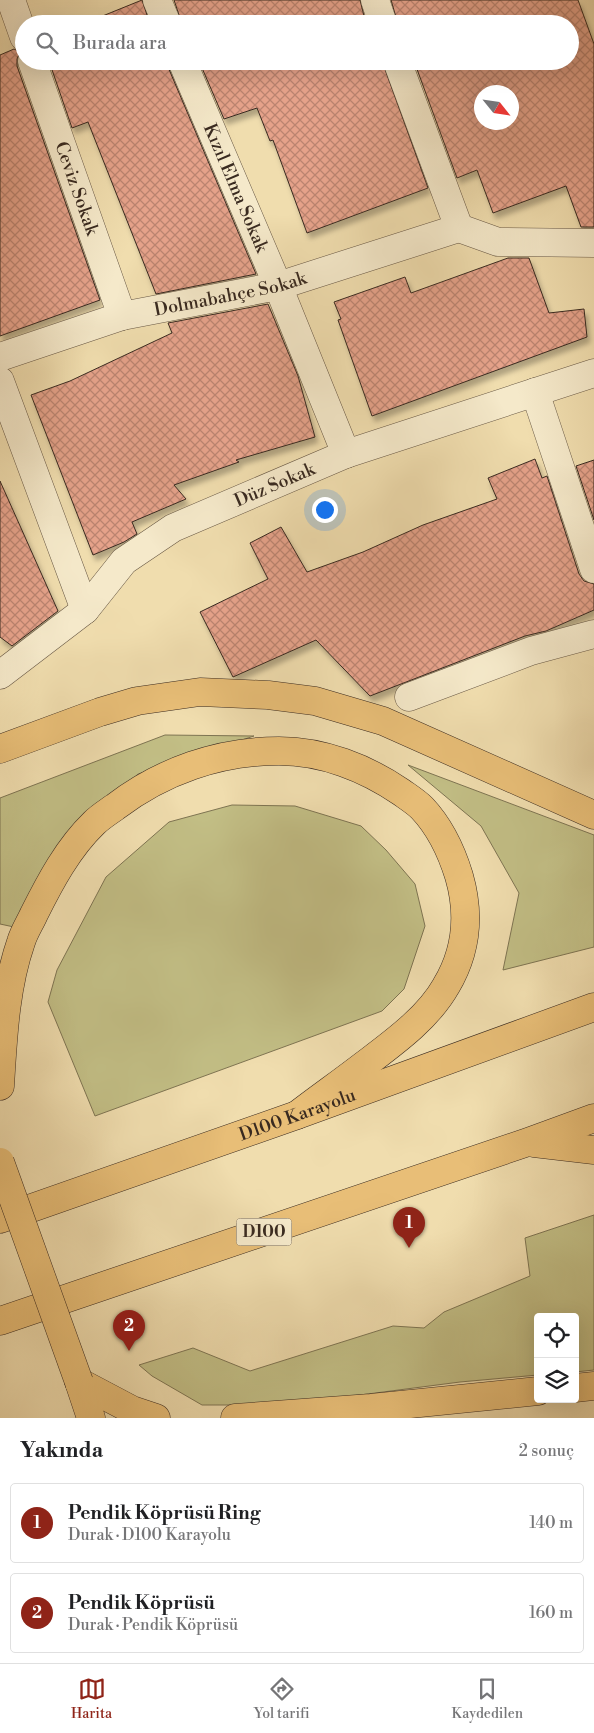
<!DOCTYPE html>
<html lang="tr">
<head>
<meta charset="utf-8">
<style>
  :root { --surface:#fff; --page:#f2f2f2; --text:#202124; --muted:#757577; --line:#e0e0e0; --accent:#8f2418 }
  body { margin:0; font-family:"Libre Bodoni",serif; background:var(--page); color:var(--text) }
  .controls { position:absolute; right:15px; bottom:15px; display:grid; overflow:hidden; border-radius:5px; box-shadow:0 5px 20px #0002 }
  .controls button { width:45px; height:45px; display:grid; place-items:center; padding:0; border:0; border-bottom:1px solid var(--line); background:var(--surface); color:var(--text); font:25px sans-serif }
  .compass { position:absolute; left:474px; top:85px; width:45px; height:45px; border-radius:50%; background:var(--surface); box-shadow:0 5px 20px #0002; rotate:120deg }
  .you { position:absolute; left:324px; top:509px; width:18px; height:18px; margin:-12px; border:4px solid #fff; border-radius:50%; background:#1a73e8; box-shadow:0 0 0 8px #1a73e833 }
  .badge { display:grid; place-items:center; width:32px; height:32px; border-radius:50%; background:var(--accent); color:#fff; font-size:16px; font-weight:700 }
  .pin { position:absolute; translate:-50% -41px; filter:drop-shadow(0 1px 2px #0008) }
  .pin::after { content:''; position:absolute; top:26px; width:18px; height:15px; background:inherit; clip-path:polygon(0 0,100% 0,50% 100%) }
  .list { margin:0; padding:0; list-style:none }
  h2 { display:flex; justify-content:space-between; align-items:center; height:65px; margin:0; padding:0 20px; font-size:21px }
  h2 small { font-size:16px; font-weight:400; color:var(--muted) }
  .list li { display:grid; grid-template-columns:32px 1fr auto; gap:15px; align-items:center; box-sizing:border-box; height:80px; margin:0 10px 10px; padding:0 10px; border:1px solid var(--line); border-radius:5px }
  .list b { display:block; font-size:19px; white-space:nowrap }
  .list p { margin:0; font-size:16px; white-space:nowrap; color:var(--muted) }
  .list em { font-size:16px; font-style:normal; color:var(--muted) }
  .icon { flex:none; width:28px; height:28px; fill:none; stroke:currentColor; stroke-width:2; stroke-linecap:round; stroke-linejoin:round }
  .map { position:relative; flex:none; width:594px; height:1418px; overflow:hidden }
  .search { position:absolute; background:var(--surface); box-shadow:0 5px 20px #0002; left:15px; right:15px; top:15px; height:55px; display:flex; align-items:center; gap:12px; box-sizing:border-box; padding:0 18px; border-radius:28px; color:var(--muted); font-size:19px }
  .sheet { height:245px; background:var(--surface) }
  nav { display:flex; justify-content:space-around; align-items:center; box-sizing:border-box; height:70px; border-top:1px solid var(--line); background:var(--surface); font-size:14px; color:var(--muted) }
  nav a { display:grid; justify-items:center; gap:2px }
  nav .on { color:var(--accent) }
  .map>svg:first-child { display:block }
  .green { fill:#c2be85; stroke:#7e7452 }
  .building { fill:url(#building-cross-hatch); stroke:#392a20; fill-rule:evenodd; filter:url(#shadow) }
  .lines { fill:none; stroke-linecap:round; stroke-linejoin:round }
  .minor-casing { stroke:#675744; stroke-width:29 }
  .major-casing { stroke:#392a20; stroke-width:29 }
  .highway-casing { stroke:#392a20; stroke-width:29 }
  .minor { stroke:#f5e9ca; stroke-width:28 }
  .major { stroke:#e8be77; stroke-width:28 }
  .highway { stroke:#e8be77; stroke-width:28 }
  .major-bridge-casing { stroke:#392a20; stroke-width:29; stroke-linecap:butt }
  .major-bridge { stroke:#e8be77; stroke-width:28 }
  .labels { text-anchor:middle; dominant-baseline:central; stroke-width:4; stroke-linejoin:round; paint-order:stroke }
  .shield { fill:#f5e9ca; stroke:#716353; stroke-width:1 }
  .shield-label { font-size:16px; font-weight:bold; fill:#392a20 }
  .street-label { font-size:18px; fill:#392a20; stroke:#f5e9ca }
</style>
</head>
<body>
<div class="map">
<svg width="594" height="1418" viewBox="0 0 594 1418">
  <defs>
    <pattern id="building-cross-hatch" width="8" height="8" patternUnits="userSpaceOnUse" patternTransform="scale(1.25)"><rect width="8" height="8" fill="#e5a28a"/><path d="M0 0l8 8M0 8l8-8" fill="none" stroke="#bb8470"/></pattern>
    <filter id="shadow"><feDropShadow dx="3" dy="5.5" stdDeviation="2.5" flood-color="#0004"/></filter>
  </defs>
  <rect width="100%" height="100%" fill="#f0ddae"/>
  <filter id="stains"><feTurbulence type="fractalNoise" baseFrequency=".004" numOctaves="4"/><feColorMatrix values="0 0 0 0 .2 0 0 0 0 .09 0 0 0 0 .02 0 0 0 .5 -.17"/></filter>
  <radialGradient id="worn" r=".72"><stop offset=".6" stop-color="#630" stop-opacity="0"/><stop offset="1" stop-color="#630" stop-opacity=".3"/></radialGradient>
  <!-- green -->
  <path class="green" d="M165,735L254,736L138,774L61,843L14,927L0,924V798Z
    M408,765L594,835V947L503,970L519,893L481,826Z
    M232,805L295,806L361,826L386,850L415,884L425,926L404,989L382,1011L95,1116L48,1002L57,970L106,877L169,822Z
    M594,1215V1370L575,1372V1317H538V1375L460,1382L283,1405H202L152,1376L139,1365L193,1348L250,1371L393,1326L424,1328L444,1312L530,1276L525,1238Z"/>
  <!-- building -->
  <path class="building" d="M142,0L150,24H81L105,15Z
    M174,0H360L366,24H182Z
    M391,0H578L594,44V227H581L566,186L493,213L477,170L457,178L414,61H570V24H398ZM482,92H512V122H482Z
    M14,49L20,52L17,59V66L100,300L0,336V55Z
    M49,61H167L168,67L256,274L156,294L88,122L72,128Z
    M199,61H382L428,188L307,233L273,140L270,141L257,108L224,119Z
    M508,258H529L549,313L584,309L587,337L372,416L338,320L341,319L334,302L405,277L411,293Z
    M268,304L298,376L315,437L236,460L239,462L174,485L186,499L132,522L137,534L124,542L93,555L31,395L70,381L172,333L168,323Z
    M535,459L542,478L547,476L579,574L584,581L594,584V610L546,631L525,636L370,696L316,640L233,677L200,612L268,579L250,543L281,527L307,572L363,552L423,525L497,499L488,478Z
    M594,460V520L576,466Z
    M0,481L58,611L12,646L0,637Z"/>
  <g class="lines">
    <defs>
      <g id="minor">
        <path d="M11,0L24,37"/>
        <path d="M157,0L167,24"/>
        <path d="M375,0L383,24"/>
        <path id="s1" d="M32,61L122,316"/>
        <path id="s2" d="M182,61L278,286L346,454"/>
        <path d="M397,61L459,228"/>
        <path d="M459,228L498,242L594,243"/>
        <path id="s3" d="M0,357L122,316L278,286L459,228"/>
        <path d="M0,381L85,610"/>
        <path d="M535,392L594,569"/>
        <path id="s4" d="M0,675L85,610L124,561L173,528L346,454L594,373"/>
        <path d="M409,697L531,651L594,634"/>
      </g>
      <path id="major" d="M79,1382L91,1418"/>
      <g id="highway">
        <path d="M0,749L100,712L137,701L200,692L268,695L315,701L383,721L594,815"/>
        <path d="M0,1086C3,1039 5,988 21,942C24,932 30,923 34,914C50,882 68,848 94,823C100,817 108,812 115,807C162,771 219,751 279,751C323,751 366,768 401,792C408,797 416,802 422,808C440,827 451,850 459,876C470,914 467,951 446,986C428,1018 393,1043 364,1065C342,1082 319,1098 297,1115"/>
        <path d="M534,1143L594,1150"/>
        <path id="s5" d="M0,1219L297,1115L594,1007"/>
        <path d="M0,1321L528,1142L594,1118"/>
        <path d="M79,1382L132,1410L156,1418"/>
        <path d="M575,1388L594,1386"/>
        <path d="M235,1418L371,1408L538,1391"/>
      </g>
    </defs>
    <!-- minor casing -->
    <use href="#minor" class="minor-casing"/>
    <!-- major casing -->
    <use href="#major" class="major-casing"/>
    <!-- highway casing -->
    <use href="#highway" class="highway-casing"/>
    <!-- minor -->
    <use href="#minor" class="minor"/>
    <!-- major -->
    <use href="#major" class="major"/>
    <!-- highway -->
    <use href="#highway" class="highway"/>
    <defs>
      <path id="major-bridge" d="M0,1162L79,1382"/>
    </defs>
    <!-- major-bridge casing -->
    <use href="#major-bridge" class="major-bridge-casing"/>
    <!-- major-bridge -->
    <use href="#major-bridge" class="major-bridge"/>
  </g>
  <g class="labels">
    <!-- shield labels -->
    <rect class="shield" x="236.5" y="1218.5" width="55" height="27" rx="4"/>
    <g class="shield-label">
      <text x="264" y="1232">D100</text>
    </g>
    <!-- street labels -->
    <g class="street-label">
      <text stroke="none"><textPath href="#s2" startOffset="138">Kızıl Elma Sokak</textPath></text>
      <text stroke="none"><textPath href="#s1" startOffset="135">Ceviz Sokak</textPath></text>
      <text stroke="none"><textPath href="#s3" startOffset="239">Dolmabahçe Sokak</textPath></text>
      <text stroke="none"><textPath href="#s4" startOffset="339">Düz Sokak</textPath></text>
      <text stroke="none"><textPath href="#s5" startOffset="315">D100 Karayolu</textPath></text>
    </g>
  </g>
  <rect width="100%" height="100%" filter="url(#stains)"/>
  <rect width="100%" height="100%" fill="url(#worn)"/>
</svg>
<div class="controls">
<button><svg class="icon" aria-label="locate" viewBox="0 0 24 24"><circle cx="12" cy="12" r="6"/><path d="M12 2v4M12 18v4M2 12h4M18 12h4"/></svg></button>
<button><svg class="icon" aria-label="layers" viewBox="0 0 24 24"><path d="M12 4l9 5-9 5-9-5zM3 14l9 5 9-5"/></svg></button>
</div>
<svg class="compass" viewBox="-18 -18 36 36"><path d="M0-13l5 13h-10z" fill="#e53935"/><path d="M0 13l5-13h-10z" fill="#757577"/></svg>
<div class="you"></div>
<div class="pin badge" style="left:409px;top:1248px">1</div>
<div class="pin badge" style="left:129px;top:1351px">2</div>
<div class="search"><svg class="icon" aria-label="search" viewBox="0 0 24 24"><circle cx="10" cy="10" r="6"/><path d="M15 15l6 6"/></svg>Burada ara</div>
</div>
<section class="sheet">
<h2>Yakında<small>2 sonuç</small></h2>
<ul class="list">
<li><span class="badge">1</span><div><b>Pendi̇k Köprüsü Ri̇ng</b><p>Durak · D100 Karayolu</p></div><em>140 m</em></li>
<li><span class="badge">2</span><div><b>Pendik Köprüsü</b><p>Durak · Pendik Köprüsü</p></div><em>160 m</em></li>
</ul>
</section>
<nav>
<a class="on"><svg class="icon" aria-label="map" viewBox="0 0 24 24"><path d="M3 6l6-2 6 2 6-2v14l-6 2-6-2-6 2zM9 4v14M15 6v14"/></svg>Harita</a>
<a><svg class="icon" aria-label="directions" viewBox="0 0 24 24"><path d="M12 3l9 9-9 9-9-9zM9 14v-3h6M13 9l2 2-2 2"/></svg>Yol tarifi</a>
<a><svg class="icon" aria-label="saved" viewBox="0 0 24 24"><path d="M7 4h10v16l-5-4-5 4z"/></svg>Kaydedilen</a>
</nav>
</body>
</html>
